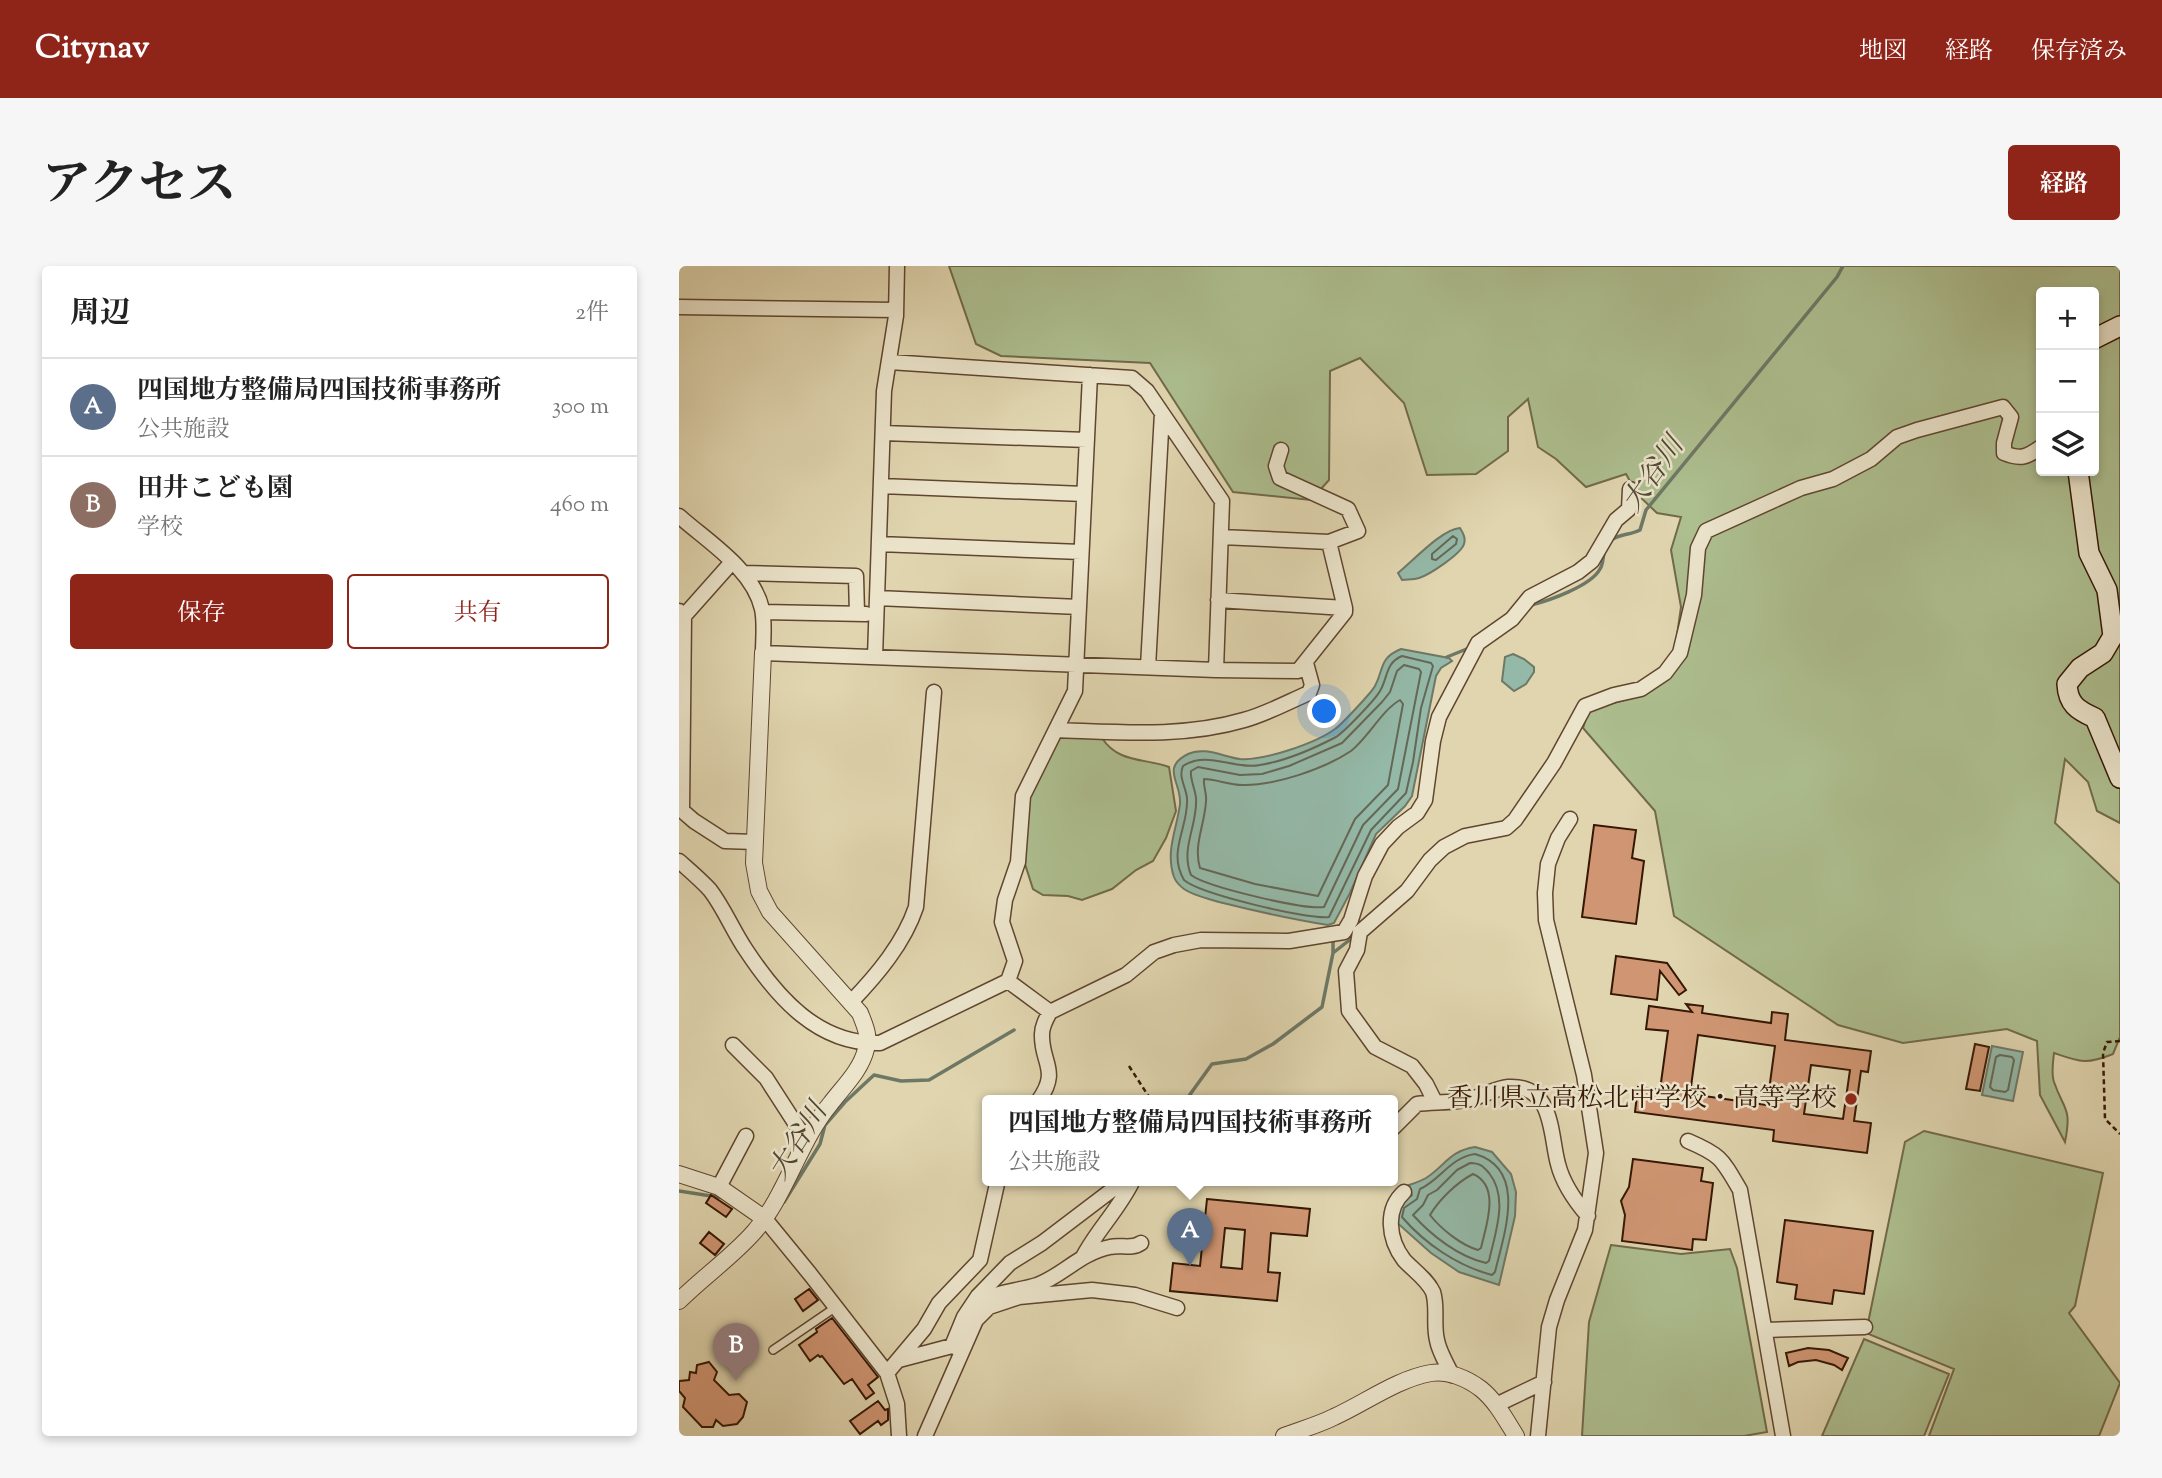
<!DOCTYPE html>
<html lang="ja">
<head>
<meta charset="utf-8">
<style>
  :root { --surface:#fff; --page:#f6f6f6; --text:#222; --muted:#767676; --line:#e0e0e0; --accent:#8f2418 }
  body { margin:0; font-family:"Sorts Mill Goudy","Noto Serif JP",serif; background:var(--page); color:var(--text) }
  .controls { position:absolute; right:21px; top:21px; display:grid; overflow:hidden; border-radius:7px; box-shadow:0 4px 10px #0003 }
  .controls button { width:63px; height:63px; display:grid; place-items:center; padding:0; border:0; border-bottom:2px solid var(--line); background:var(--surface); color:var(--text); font:35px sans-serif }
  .you { position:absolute; left:646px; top:446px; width:24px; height:24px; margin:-18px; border:5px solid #fff; border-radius:50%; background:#1a73e8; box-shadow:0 0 0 10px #1a73e833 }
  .badge { display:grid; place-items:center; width:46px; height:46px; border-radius:50%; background:var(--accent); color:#fff; font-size:23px; font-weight:700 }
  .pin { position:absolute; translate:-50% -58px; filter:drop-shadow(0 2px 4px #0008) }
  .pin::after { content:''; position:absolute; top:37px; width:24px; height:21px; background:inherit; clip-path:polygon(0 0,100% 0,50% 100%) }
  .popup { position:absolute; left:303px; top:829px; width:416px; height:91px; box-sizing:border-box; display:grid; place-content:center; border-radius:7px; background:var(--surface); filter:drop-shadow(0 2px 5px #0005); font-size:23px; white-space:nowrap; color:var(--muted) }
  .popup b { font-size:26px; color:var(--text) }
  .popup::after { content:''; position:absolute; left:50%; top:100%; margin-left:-14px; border:14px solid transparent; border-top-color:var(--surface) }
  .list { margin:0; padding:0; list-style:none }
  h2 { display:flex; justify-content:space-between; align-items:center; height:91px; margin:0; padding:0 28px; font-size:30px }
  h2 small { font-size:23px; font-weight:400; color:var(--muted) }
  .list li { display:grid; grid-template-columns:46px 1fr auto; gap:21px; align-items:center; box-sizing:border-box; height:98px; padding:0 28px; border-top:2px solid var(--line) }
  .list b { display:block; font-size:26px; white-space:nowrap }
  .list p { margin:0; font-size:23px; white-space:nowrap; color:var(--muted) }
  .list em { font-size:23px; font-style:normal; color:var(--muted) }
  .actions { display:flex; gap:14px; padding:21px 28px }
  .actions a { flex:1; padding:16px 0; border:2px solid var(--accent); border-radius:7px; text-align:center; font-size:24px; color:var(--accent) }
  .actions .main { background:var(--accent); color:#fff }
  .icon { flex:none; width:38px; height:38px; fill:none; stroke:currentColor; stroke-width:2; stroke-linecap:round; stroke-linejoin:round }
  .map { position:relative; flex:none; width:1441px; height:1170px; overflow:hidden; border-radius:7px }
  header { display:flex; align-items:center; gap:42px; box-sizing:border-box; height:98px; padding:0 35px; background:var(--accent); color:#fff }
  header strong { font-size:33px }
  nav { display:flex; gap:38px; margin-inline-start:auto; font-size:24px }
  .intro { display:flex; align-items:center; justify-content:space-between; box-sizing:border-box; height:168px; padding:0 42px }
  h1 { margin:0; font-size:49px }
  .button { padding:18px 32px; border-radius:7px; background:var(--accent); color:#fff; font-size:24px; font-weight:700 }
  main { display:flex; gap:42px; padding:0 42px }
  aside { flex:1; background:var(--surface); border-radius:7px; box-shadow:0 4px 10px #0003 }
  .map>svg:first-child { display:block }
  .green { fill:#adbe8f; stroke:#716a4a; stroke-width:2; fill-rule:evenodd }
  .water { fill:#94b9a8; stroke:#6e7866; stroke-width:2 }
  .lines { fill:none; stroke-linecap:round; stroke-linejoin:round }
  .shore { stroke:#646856; stroke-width:2 }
  .stream { stroke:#6e7866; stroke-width:3.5 }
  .building { fill:#d09673; stroke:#351704; stroke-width:2; fill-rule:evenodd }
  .service-casing { stroke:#60462f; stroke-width:10 }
  .minor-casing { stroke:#60462f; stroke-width:17 }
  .tertiary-casing { stroke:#60462f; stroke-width:18 }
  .secondary-casing { stroke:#351704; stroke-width:22 }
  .path { stroke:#351704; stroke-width:2.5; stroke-dasharray:5 3.5; stroke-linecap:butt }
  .service { stroke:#ebe4cb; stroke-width:7 }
  .minor { stroke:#ebe4cb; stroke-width:14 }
  .tertiary { stroke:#ebe4cb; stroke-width:16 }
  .secondary { stroke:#ebe4cb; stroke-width:19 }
  .poi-dot { fill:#8f2418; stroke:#ebe4cb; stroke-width:2.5 }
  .labels { text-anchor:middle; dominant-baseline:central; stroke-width:5; stroke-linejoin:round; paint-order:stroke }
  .poi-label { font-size:26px; fill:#351704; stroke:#ebe4cb; text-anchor:end }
  .water-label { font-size:28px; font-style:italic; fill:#524835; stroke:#ebe4cb }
</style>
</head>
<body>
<header>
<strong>Citynav</strong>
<nav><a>地図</a><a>経路</a><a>保存済み</a></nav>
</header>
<div class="intro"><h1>アクセス</h1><a class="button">経路</a></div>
<main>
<aside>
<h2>周辺<small>2件</small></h2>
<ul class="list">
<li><span class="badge" style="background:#5c6f8a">A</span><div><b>四国地方整備局四国技術事務所</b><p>公共施設</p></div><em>300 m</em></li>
<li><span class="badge" style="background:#8d6e63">B</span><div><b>田井こども園</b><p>学校</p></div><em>460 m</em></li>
</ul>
<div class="actions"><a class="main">保存</a><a>共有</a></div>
</aside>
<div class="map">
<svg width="1441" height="1170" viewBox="0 0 1441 1170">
  <rect width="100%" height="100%" fill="#e0d5af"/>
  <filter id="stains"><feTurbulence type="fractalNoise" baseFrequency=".00286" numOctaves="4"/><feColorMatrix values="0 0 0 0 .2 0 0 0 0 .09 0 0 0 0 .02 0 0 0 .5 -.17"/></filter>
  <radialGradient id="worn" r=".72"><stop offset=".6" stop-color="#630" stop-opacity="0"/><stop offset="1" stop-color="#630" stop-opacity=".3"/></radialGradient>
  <!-- green -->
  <path class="green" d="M270,0H1441V557L1418,545L1409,516L1386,493L1376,557L1441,618V771L1434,788C1407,799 1401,796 1375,787C1374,796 1372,808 1375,816C1385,845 1393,841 1386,876L1361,829L1358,775L1328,763L1224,777L1159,759L995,650L976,545L904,462L910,443L962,430L993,405L1002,341L992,284L1002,251L978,247L958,228L947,208L907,221L877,193L859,181L849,133L829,151V185L797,208L748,209L725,137L681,92L651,105L650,214L632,234L554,226L471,97L322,90L297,78ZM1362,26H1415V205H1362Z
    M382,470L423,472C439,497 465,492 490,501L497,545L487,572L474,595L457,604L433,623L403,634L389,630L364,629L354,623L346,598L349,531L362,502Z
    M1245,865L1424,907L1396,1040L1390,1047L1441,1117L1420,1170H1250L1275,1103L1187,1067L1226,876Z
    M932,979L1002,988L1051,983L1058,1002L1088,1166L1065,1170H903L910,1056Z
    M1185,1073L1270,1108L1245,1170H1143Z"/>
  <!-- water -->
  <path class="water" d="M781,262C784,267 787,272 785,278C782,288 750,309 740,312C734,314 728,313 723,314L719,307C734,295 763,263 781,262Z
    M722,383L770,392L773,395L762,402L757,410L733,530L726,540L697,568L671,627L655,657L649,659C612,653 576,645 540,636C528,632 515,630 505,623C501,620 497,616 495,611C486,585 498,563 501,538C503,517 481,502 509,488C525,480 545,491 561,493C585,495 637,477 656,463C662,459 693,426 696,420C705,403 700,392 722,383Z
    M834,388L845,393L855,401V406L847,418L835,425L823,415L826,391Z
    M1313,780L1344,786L1334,835L1303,829Z
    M796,881L813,886L832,908L837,926L836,950L820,1019L780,1006L752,987L715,954L719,938L733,929L730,919C736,917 742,915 747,912C766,900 770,885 796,881Z"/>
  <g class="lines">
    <!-- shore -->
    <path class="shore" d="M774,270L778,273L777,278L757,294L753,293V288Z
      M723,390L752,397L754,400L742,442L734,496L727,527L692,564L650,651C630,654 521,628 505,614C488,585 510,561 508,532C507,521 499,511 504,500C528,484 555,504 581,499C607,495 634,483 657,471C665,466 696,434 701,425C709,412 706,397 723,390Z
      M725,399L740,403L742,406L719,523L684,559L645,641C625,644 528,621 512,609C501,582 519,559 517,532C516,522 511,514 512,505L519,501L561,509L583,508L610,500L663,477L703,436L711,426L718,405Z
      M721,434L724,438L709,519L676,553L639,630L576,618L521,602C514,579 526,558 527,535C528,528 524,520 525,513C537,513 550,519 563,519C595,520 645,503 672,485C689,472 703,444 721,434Z
      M1321,789L1333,791L1335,794L1329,824L1326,826L1314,824L1311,821L1317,791Z
      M796,888C849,903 825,968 816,1006L813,1009C779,1000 746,978 723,951L725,942L738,933L741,923C761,914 772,891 796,888Z
      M791,897C801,897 804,900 810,907C830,932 816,967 810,995L807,997C780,991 753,970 734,949L744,939L749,929L758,924L778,904Z
      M794,908C822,920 807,960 802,982L799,984C782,979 762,963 751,949C760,934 777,917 794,908Z"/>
    <!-- stream -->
    <path class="stream" d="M932,274C941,268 951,269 961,264L967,244L1158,11L1164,0
      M852,339C869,335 912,320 921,303C924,299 924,291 925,287
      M768,391L790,382
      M654,687V673
      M507,834L533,798L567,793L594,778L643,741L654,687L673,672
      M0,925L45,932
      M105,936L141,878L146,859L166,836L195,809L222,815L250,814L335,764"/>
  </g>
  <!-- building -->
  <path class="building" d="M915,559L957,564L953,592L965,595L957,658L903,651Z
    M937,690L988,697L1007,724L1000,729L981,705L978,734L932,728Z
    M1007,738L1024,740L1023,747L1092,757L1093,746L1109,748L1106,774L1192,785L1189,806L1182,805L1175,855L1192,857L1188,887L1094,875L1095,864L956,846L959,821L981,824L989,765L967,763L970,740L1013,746ZM1019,769L1096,780L1088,839L1011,828ZM1132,799L1171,804L1164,853L1125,848Z
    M1296,778L1310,781L1301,825L1287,823Z
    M954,893L1024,902L1022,915L1034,917L1027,974L1014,973L1013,984L943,975L946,949L942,935L950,921Z
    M32,929L53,943L47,951L27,937Z
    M528,933L631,943L628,970L592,967L589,1006L601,1007L598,1035L491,1025L494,997L521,1000ZM546,962L566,964L563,1003L542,1001Z
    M1106,954L1194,965L1185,1028L1155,1024L1153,1038L1116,1033L1118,1019L1098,1016Z
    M30,966L45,978L36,989L21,977Z
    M130,1023L139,1034L124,1045L116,1033Z
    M153,1052L199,1111L189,1119L195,1127L187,1133L173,1113L165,1118L143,1090L141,1091L139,1089L131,1095L120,1079L138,1066L137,1063Z
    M1129,1082L1150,1084L1169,1092L1163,1104L1155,1099L1137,1094L1119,1096L1110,1100L1107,1087Z
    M30,1096L38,1106L35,1114L50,1129L60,1128L68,1136L64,1151L58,1158L44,1160L37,1154L34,1161H23L4,1141L6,1132L0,1125V1115L10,1114L11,1106L17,1107L18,1099Z
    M199,1135L206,1144L209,1143V1154L202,1159L199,1155L181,1168L171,1155Z"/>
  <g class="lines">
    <defs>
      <path id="service" d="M94,1084L157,1041"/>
      <path id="minor" d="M0,41L217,44
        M204,167L408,174
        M602,184L597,200L601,212L669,243L679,265L650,276
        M202,220L405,228
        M0,250C29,276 74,303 83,343C86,356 84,373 84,387L537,404L543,235L468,125L453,112L210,96
        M200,278L402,286
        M64,307L177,310L178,348
        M198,332L400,341
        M539,334L666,342
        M0,345L5,350L3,545
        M84,346L187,348
        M5,350L53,296
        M196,391L205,125L217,50L218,0
        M469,401L483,147
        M537,404L619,405L666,346V342L650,276L542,271
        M377,464C439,466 504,472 565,454C587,448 609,436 630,427L633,419L627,397
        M0,542L15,555L46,575L76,576
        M0,595C10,604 22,614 31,624C45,642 54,665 67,684C98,731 139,779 201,777L329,715L336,695L323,656L326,634L339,596L344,530L396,425L411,109
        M329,715L371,746L447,709L475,686L495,679L522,674L610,675L665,666L672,654L686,610L703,578L719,561L738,547L746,534L754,475L760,451L799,377L833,353L851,331L899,306L913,295L937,254L950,243L951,223
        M172,736C198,709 225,677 237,641L255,426
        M54,779L87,812L127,874
        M360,834C381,804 362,797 363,768C363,760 367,753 371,746
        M756,836L747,818L733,800L696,781L670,745L667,705L678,684L681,666L728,625L751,594L765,581L786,570L827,562L836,554L875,497L906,440L935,429L962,423L986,407L1001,387L1015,329L1019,282L1027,265L1122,222L1154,213L1192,193L1218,171L1238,164L1324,141L1332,151L1325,177V187C1342,194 1348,191 1362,181
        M714,862L738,838C756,836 775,837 792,833C804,830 817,822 829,821C875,818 871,869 879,898C884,918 896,935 909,950
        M1009,875C1042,889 1043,893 1061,924L1104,1170
        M40,921L67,870
        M725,926C706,943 709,973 725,994C734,1004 748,1013 754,1026C759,1041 754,1058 758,1074C760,1086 768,1098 773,1109
        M86,953L131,1008L208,1107L218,1138L220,1170
        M404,991C418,964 441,942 454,914
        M301,1035C320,1025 339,1025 358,1019C383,1010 401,987 431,981C442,978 452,984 462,977
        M1086,1064L1186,1061
        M273,1080L285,1051L299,1030L331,997L363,977L446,914
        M220,1094L273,1080L279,1082
        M208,1107L245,1063L260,1037L301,994L318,918L317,914
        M817,1139L865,1116
        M246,1170L297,1054L310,1041L340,1031L413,1024L456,1029L498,1042
        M859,1170L870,1061L878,1034L906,964L917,887L905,809L867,654L866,627L869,598L879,572L891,553"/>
      <path id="tertiary" d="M0,908L40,921L86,953
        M0,1035C24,1011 53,991 75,966C107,930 120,875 152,837C165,820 182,804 187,783C191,770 186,760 181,747L91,646L80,625L75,597L84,387
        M605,1170C621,1164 639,1159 655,1151C686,1137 718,1113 752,1107C769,1104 789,1113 802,1123C817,1135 827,1154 837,1170"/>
      <path id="secondary" d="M1415,73L1441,60
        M1399,205L1410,287L1428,324L1434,370L1424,387L1401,402L1388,418C1389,438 1398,444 1416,452L1441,512"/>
    </defs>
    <!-- service casing -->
    <use href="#service" class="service-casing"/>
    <!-- minor casing -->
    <use href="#minor" class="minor-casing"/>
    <!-- tertiary casing -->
    <use href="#tertiary" class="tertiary-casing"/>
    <!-- secondary casing -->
    <use href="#secondary" class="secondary-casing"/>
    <!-- path -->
    <path class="path" d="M1441,775L1428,776L1424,787L1426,853L1441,868
      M450,800L472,834"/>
    <!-- service -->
    <use href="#service" class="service"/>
    <!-- minor -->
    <use href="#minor" class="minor"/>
    <!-- tertiary -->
    <use href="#tertiary" class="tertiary"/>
    <!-- secondary -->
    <use href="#secondary" class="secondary"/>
  </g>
  <!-- markers -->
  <circle class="poi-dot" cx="1172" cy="833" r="7"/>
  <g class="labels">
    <!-- poi labels -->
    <g class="poi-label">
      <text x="1158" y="833">香川県立高松北中学校・高等学校</text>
    </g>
    <!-- water labels -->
    <g class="water-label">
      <text transform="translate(975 209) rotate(-55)">大谷川</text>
      <text transform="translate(120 876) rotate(-58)">大谷川</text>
    </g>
  </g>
  <rect width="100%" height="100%" filter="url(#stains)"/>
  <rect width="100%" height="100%" fill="url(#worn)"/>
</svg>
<div class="controls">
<button>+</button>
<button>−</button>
<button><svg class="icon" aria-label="layers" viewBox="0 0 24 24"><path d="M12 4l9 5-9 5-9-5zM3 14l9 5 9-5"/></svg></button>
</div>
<div class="you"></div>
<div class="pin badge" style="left:511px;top:1000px;background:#5c6f8a">A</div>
<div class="popup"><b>四国地方整備局四国技術事務所</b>公共施設</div>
<div class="pin badge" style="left:57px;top:1115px;background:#8d6e63">B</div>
</div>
</main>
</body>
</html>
